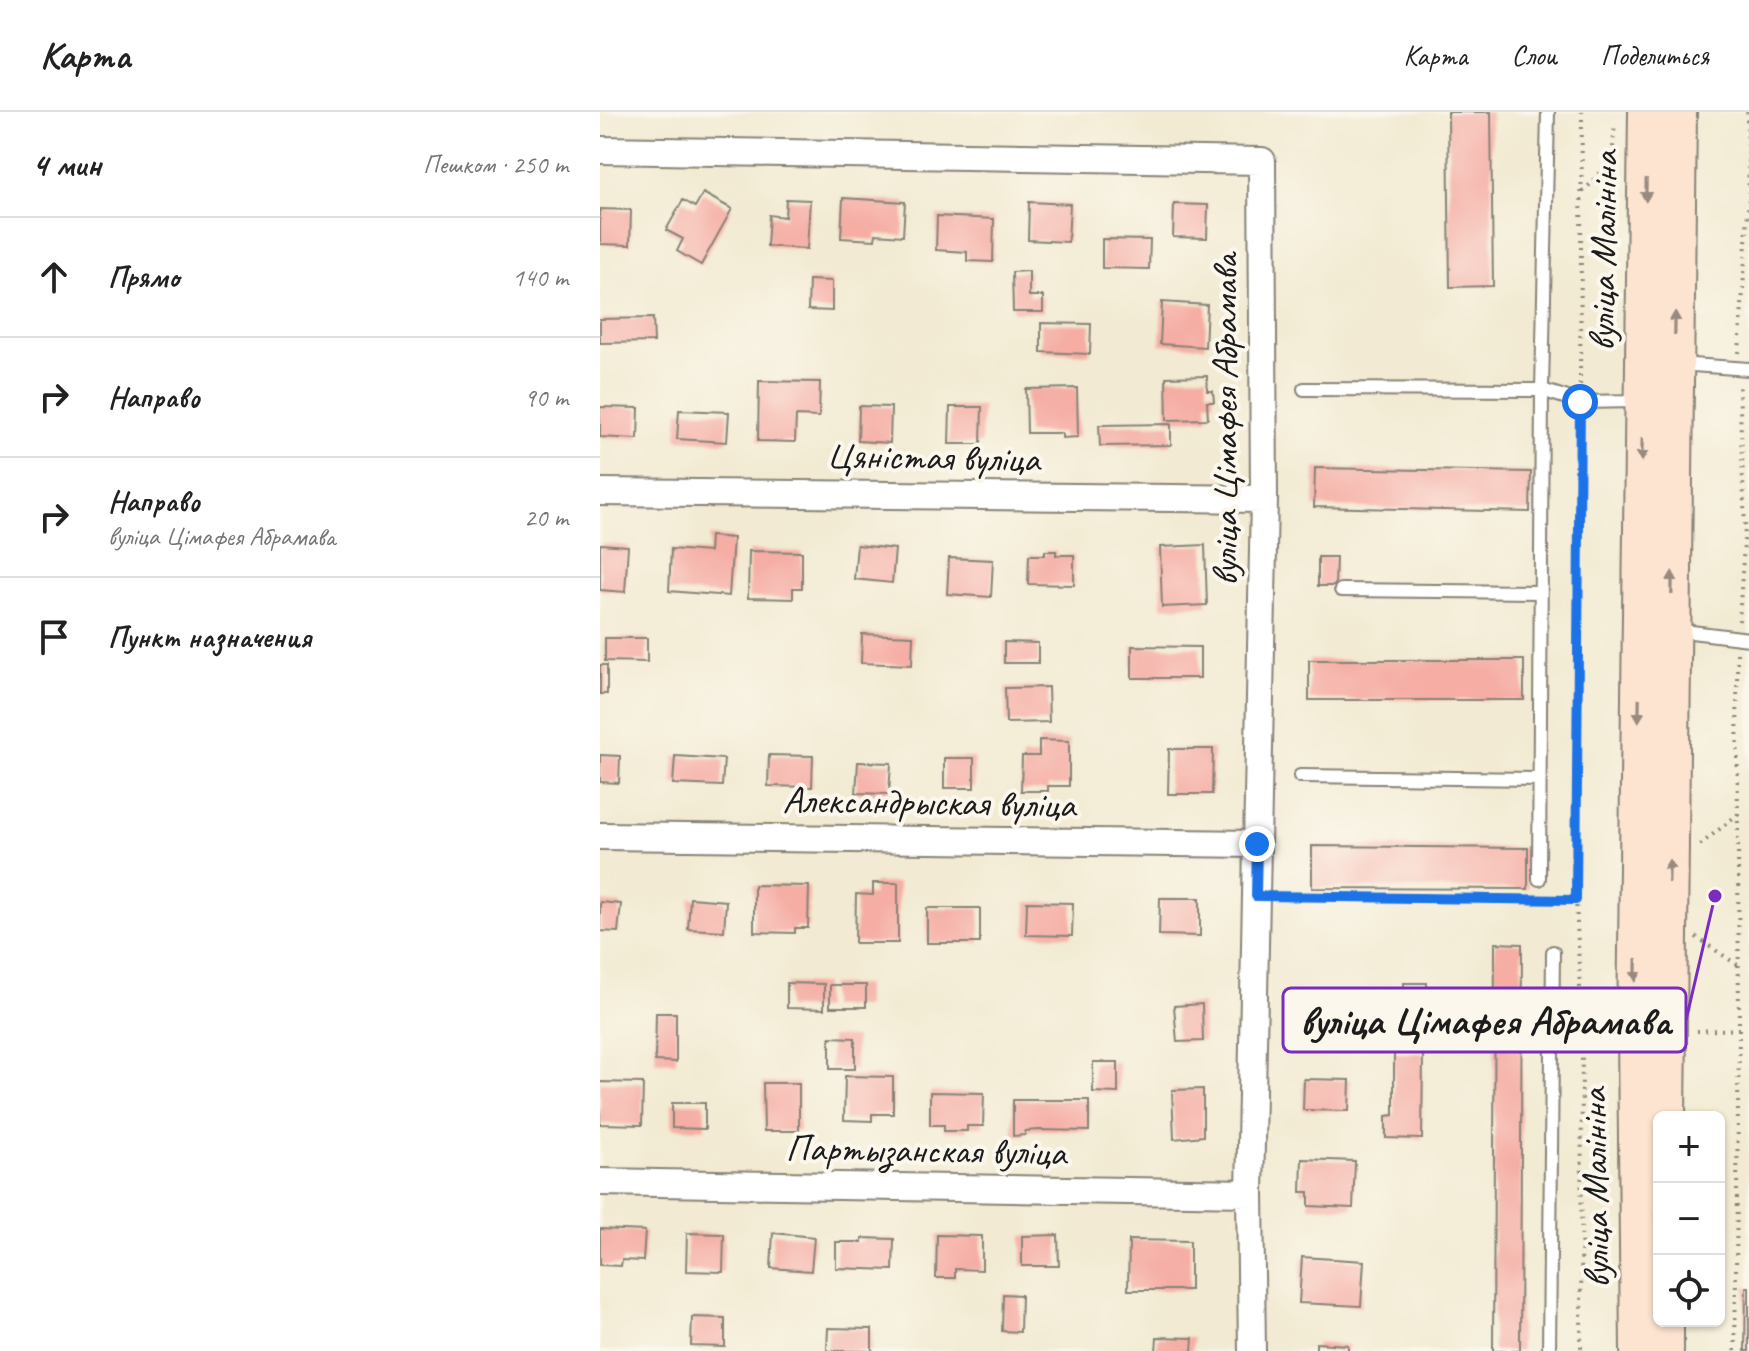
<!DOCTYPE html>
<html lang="ru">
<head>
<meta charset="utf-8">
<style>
  :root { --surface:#fff; --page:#f2f2f2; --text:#222; --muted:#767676; --line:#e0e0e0 }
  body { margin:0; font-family:Caveat,sans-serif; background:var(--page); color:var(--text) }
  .controls { position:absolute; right:24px; bottom:24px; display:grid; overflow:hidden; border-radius:12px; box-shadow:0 2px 6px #0004 }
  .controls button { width:72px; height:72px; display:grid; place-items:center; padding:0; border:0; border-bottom:2px solid var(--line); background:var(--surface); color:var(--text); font:40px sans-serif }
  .stop { position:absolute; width:24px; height:24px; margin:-18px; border:6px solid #1a73e8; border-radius:50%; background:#fff }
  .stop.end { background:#1a73e8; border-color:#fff; box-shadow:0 2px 8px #0008 }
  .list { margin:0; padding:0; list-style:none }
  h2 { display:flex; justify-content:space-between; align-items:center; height:104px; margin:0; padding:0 32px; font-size:34px }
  h2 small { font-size:26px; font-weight:400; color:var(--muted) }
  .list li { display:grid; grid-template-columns:52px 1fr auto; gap:24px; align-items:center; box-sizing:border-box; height:120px; padding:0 32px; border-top:2px solid var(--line) }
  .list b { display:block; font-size:30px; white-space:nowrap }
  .list p { margin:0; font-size:26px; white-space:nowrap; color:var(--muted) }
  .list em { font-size:26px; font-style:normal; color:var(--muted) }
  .icon { flex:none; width:44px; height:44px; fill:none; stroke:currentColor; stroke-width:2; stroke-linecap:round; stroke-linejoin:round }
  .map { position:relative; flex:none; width:1149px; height:1239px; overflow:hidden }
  header { display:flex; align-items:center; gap:48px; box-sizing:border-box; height:112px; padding:0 40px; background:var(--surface); border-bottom:2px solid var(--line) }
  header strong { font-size:38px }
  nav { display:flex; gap:44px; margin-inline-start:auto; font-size:28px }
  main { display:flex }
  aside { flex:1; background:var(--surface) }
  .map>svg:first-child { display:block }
  .building { fill:#f5ada4 }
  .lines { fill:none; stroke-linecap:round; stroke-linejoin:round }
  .lane-casing { stroke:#878377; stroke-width:16 }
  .street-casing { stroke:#878377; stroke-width:30 }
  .secondary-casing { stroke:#878377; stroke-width:40 }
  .path { stroke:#878377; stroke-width:4; stroke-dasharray:2 6; stroke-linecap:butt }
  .lane { stroke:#fff; stroke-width:12 }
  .street { stroke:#fff; stroke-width:26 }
  .secondary { stroke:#fde4d1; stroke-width:36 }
  .oneway { fill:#988a80 }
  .route { stroke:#1a73e8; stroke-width:10 }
  .labels { text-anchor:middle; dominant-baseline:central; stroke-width:8; stroke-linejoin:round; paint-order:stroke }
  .street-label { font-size:38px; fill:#1c1c1c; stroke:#fbf7ec }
  .leader { fill:none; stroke:#7b2cbf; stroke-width:3 }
  .callout-dot { fill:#7b2cbf; stroke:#fbf7ec; stroke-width:3 }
  .callout { fill:#fbf7ec; stroke:#7b2cbf; stroke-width:3 }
  .callout-label { font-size:40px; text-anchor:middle; font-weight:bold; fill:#1c1c1c }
</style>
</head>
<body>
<header>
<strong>Карта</strong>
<nav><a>Карта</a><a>Слои</a><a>Поделиться</a></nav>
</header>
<main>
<aside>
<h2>4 мин<small>Пешком · 250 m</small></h2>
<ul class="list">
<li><svg class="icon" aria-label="ahead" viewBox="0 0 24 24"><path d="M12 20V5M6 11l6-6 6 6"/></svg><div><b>Прямо</b></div><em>140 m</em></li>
<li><svg class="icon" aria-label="right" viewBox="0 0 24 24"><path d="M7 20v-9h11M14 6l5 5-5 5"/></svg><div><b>Направо</b></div><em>90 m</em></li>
<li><svg class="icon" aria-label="right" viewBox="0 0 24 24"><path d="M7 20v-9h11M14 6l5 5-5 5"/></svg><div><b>Направо</b><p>вуліца Цімафея Абрамава</p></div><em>20 m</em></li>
<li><svg class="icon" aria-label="arrive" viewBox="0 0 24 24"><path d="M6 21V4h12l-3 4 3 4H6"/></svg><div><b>Пункт назначения</b></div></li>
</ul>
</aside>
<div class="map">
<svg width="1149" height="1239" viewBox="0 0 1149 1239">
  <rect width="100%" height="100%" fill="#fbf7ec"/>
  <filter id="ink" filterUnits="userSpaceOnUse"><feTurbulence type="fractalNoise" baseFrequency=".0125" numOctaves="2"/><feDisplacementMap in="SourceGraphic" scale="16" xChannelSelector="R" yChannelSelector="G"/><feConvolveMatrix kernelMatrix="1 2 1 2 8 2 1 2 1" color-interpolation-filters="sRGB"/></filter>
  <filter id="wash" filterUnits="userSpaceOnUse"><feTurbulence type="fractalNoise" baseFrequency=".006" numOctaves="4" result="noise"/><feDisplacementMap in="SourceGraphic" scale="32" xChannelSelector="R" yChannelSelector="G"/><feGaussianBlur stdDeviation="1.8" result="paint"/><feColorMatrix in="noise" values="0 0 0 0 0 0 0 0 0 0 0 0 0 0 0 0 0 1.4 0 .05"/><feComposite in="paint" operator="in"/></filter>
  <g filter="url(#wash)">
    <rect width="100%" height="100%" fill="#f2ead2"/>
    <g id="blocks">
      <!-- building -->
      <path class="building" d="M848,0H891L893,174L850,175Z
        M103,81L132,97L101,153L77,139L83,127L66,118L83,88L95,95Z
        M243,86L305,90L303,124L276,122L275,128L241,126Z
        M186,87L210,88L207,137L167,134L169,103L185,105Z
        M429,90L470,92L468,130L428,128Z
        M574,92L608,93L607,126L573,125Z
        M0,97L31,98L30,133L0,132Z
        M337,104L394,107L393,150L367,149V140L336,138Z
        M502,127L550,128L549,157L502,156Z
        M429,159V184H443V200H413L412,160Z
        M209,168L232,169V199L208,198Z
        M562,190L607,193L605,235L560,232Z
        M53,206L54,230L0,231V207Z
        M441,211L491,212L490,242L441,240Z
        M607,264V279H613L614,290H607L608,307L567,308L566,265Z
        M159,269L220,270L219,305L196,304L195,330L158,329Z
        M477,276L478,325L462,326V321H427L426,277Z
        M259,294L291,295L290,331L258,329Z
        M0,295L39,296L38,327L0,325Z
        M350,295H382L381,332H349Z
        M79,298L129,300L127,330L77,327Z
        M571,312V333L500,334L499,313Z
        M715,356L931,360L930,400L714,395Z
        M110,424L133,426L129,484L69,479L71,437L109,440Z
        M0,432L28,434L25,480L0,478Z
        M257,433L295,437L292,471L254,467Z
        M605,433L607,493L562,495L560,435Z
        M149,439L202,440V476H193V487L148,486Z
        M445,439H456V443H474V473L428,472L429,443H445Z
        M718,445H736L735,474H718Z
        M349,446L393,448L391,485L347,482Z
        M262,522L313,524L312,553L261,551Z
        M5,526H47V550L5,549Z
        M404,530L438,531V551H404Z
        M532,534L600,535V566H532Z
        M709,548H924V588H709Z
        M0,553H7V582H0Z
        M448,575L449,610L406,611L405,576Z
        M439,628L469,629V674H448V679H421L422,644H439Z
        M569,637H613L612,682H568Z
        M0,643L20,644L19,671L0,670Z
        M169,643L213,644L212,675L168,674Z
        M75,644L124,647L122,674L73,672Z
        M344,646H374V676H344Z
        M258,650L291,651L289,682L256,681Z
        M712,734L928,736V777L712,776Z
        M273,771H298V831H255L256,782L273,783Z
        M154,773L209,774L208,816H195V821L154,820Z
        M90,786L126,789L124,819L88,817Z
        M560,786H600V824L559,823Z
        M0,790L21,792L18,820L0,819Z
        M427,790L473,791L472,824L426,823Z
        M327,796H380V831H327Z
        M895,831L922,832L920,1239H893Z
        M187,871L224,872V897L187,896Z
        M804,871H827V915L803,914Z
        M230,873H266V895H230Z
        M602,892L603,929L577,930L574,894Z
        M56,901H76V950L55,949Z
        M230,925L255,926V957H230Z
        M794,941H823L822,1027L786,1026V1004L794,1003Z
        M493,950H518V981L493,980Z
        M245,964L293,965V1002H272V1009L244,1008Z
        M704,967L750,968L749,999L703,998Z
        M0,970L43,971L42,1013L0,1012Z
        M163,971H199V1019H164Z
        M603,977V1024L574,1027L572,978Z
        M330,980L384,981L383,1014H367V1019H344V1013H330Z
        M413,988H489V1019L439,1018L425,1019V1023L413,1024Z
        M72,991H105V1017L72,1016Z
        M702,1047L755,1049L753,1096L709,1094V1080H701Z
        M0,1117L45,1119L43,1149L22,1148L21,1154L0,1153Z
        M87,1121L124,1122L123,1160L86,1159Z
        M173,1121L214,1125L211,1159L171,1156Z
        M337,1123L382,1124V1158L355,1157V1166H336Z
        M458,1123L459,1154H422V1124Z
        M262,1126L294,1127L293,1158L236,1156V1130H262Z
        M529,1128L590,1129V1178H528Z
        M702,1145L764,1149L761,1194L699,1191Z
        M1146,1175H1149V1239H1145Z
        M403,1182L421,1183L420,1220L402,1219Z
        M92,1205L125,1206V1235L91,1234Z
        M228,1216L272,1217V1239H227Z
        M557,1225L593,1226L592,1239H556Z
        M716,1231L748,1233V1239H716Z"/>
    </g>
  </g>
  <g filter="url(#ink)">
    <use href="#blocks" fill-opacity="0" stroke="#878377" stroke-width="2"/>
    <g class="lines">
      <defs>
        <path id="lane" d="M1078,252L1149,257
          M704,277L942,278L980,290L1039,289
          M741,478L941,480
          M1075,518L1149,527
          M700,664L940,667
          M939,767L942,278L948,0
          M949,1239L953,840"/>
        <path id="street" d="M0,38L662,49L664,387L650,1081L652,1239
          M0,380L664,387
          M0,724L657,732
          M0,1070L650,1081"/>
        <path id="secondary" d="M1067,1005L1078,0
          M1039,1239L1036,921L1047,0
          M1065,1239V1209"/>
      </defs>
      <!-- lane casing -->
      <use href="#lane" class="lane-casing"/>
      <!-- street casing -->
      <use href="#street" class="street-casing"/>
      <!-- secondary casing -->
      <use href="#secondary" class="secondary-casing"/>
      <!-- path -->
      <path class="path" d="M983,80L1012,48L1015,12
        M1139,241L1149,84L1147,0
        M980,273L982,0
        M980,306L976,788L982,920L981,1239
        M1139,509L1145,415L1139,274
        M1100,733L1138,702
        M678,784L976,788
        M1096,825L1139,854
        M1097,919L1139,917
        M982,920L1008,921
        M1135,1239L1139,917L1137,541"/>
      <!-- lane -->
      <use href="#lane" class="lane"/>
      <!-- street -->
      <use href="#street" class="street"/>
      <!-- secondary -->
      <use href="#secondary" class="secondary"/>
    </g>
    <!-- one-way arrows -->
    <defs><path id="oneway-solid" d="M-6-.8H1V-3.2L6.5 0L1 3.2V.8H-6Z" transform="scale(2)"/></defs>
    <g class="oneway">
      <use href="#oneway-solid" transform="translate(1046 78) rotate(91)"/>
      <use href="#oneway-solid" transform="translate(1075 211) rotate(-89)"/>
      <use href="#oneway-solid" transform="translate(1042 338) rotate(91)"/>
      <use href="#oneway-solid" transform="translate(1072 471) rotate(-89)"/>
      <use href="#oneway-solid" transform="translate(1039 598) rotate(91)"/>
      <use href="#oneway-solid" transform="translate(1069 759) rotate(-89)"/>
      <use href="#oneway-solid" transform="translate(1036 858) rotate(91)"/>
    </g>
  </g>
  <g class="lines" filter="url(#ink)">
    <!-- route -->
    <path class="route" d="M657,732L656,784L976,788L980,290"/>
  </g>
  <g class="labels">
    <!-- street labels -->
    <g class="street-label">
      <text transform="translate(1003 139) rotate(-89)">вуліца Малініна</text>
      <text transform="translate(624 308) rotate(-90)">вуліца Цімафея Абрамава</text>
      <text transform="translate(333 345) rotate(1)">Цяністая вуліца</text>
      <text transform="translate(329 690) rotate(1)">Александрыская вуліца</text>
      <text transform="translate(326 1038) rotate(1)">Партызанская вуліца</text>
      <text transform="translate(995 1076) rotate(-91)">вуліца Малініна</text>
    </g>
  </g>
  <!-- callouts -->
  <path class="leader" d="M1115 784L1086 908"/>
  <circle class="callout-dot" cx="1115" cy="784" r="8"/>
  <rect class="callout" x="683" y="876" width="403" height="64" rx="8"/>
  <g class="callout-label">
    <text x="885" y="922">вуліца Цімафея Абрамава</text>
  </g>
</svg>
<div class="controls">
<button>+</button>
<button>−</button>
<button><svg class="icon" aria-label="locate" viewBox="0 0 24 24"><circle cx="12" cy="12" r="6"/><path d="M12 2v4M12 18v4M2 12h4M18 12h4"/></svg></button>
</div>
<div class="stop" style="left:980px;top:290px"></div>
<div class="stop end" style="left:657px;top:732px"></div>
</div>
</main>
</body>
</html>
